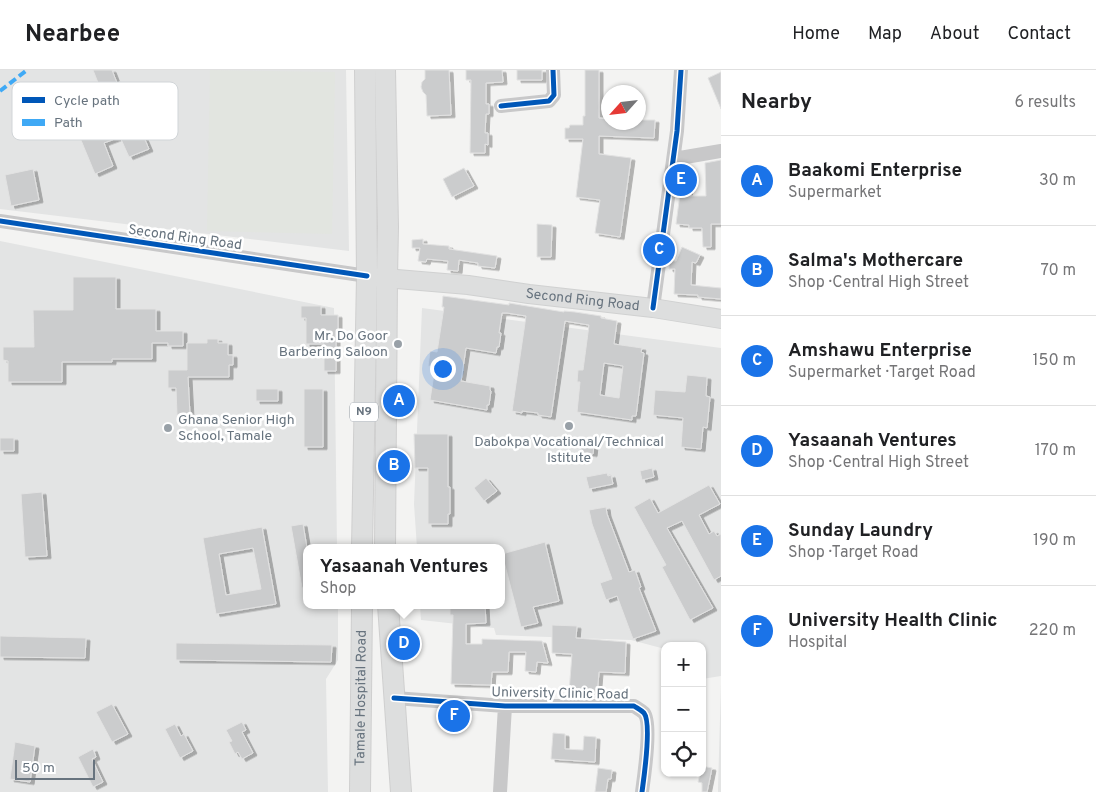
<!DOCTYPE html>
<html lang="en">
<head>
<meta charset="utf-8">
<style>
  :root { --surface:#fff; --page:#f6f6f6; --text:#202124; --muted:#757577; --line:#e0e0e0; --accent:#1a73e8 }
  body { margin:0; font-family:Overpass,sans-serif; background:var(--page); color:var(--text) }
  .controls { position:absolute; right:15px; bottom:15px; display:grid; overflow:hidden; border-radius:10px; box-shadow:0 1px 4px #0004 }
  .controls button { width:45px; height:45px; display:grid; place-items:center; padding:0; border:0; border-bottom:1px solid var(--line); background:var(--surface); color:var(--text); font:25px sans-serif }
  .compass { position:absolute; left:601px; top:15px; width:45px; height:45px; border-radius:50%; background:var(--surface); box-shadow:0 1px 4px #0004; rotate:243deg }
  .scale { position:absolute; left:15px; bottom:12px; width:80px; box-sizing:border-box; padding-left:5px; border:2px solid #67737e; border-top:0; font-size:14px; line-height:18px; white-space:nowrap; color:#67737e; -webkit-text-stroke:4px #fff; paint-order:stroke }
  .you { position:absolute; left:442px; top:298px; width:18px; height:18px; margin:-12px; border:4px solid #fff; border-radius:50%; background:#1a73e8; box-shadow:0 0 0 8px #1a73e833 }
  .badge { display:grid; place-items:center; width:32px; height:32px; border-radius:50%; background:var(--accent); color:#fff; font-size:16px; font-weight:700 }
  .pin { position:absolute; translate:-50% -50%; border:2px solid #fff; box-shadow:0 1px 5px #0006 }
  .popup { position:absolute; left:303px; top:474px; width:202px; height:65px; box-sizing:border-box; display:grid; place-content:center; border-radius:10px; background:var(--surface); filter:drop-shadow(0 1px 4px #0005); font-size:16px; white-space:nowrap; color:var(--muted) }
  .popup b { font-size:19px; color:var(--text) }
  .popup::after { content:''; position:absolute; left:50%; top:100%; margin-left:-10px; border:10px solid transparent; border-top-color:var(--surface) }
  .list { margin:0; padding:0; list-style:none }
  h2 { display:flex; justify-content:space-between; align-items:center; height:65px; margin:0; padding:0 20px; font-size:21px }
  h2 small { font-size:16px; font-weight:400; color:var(--muted) }
  .list li { display:grid; grid-template-columns:32px 1fr auto; gap:15px; align-items:center; box-sizing:border-box; height:90px; padding:0 20px; border-top:1px solid var(--line) }
  .list b { display:block; font-size:19px; white-space:nowrap }
  .list p { margin:0; font-size:16px; white-space:nowrap; color:var(--muted) }
  .list em { font-size:16px; font-style:normal; color:var(--muted) }
  .icon { flex:none; width:28px; height:28px; fill:none; stroke:currentColor; stroke-width:2; stroke-linecap:round; stroke-linejoin:round }
  .map { position:relative; flex:none; width:721px; height:722px; overflow:hidden }
  header { display:flex; align-items:center; gap:30px; box-sizing:border-box; height:70px; padding:0 25px; background:var(--surface); border-bottom:1px solid var(--line) }
  header strong { font-size:24px }
  nav { display:flex; gap:28px; margin-inline-start:auto; font-size:18px }
  main { display:flex }
  aside { flex:1; background:var(--surface) }
  .map>svg:first-child { display:block }
  .built { fill:#e3e4e4 }
  .green { fill:#e2e5e0 }
  .building { fill:#cbcccd; stroke:#e2e2e2; fill-rule:evenodd; filter:url(#shadow) }
  .lines { fill:none; stroke-linecap:round; stroke-linejoin:round }
  .major-casing { stroke:#d0d1d1; stroke-width:20 }
  .highway-casing { stroke:#cfcfcf; stroke-width:22 }
  .minor { stroke:#c8c8c9; stroke-width:14 }
  .major { stroke:#dddede; stroke-width:18 }
  .highway { stroke:#dddede; stroke-width:20 }
  .quiet { stroke:#3fa9f5; stroke-width:4; stroke-dasharray:8 4; stroke-linecap:butt }
  .cycleway-casing { stroke:#fff; stroke-width:8 }
  .cycleway { stroke:#0057b8; stroke-width:5 }
  .poi-dot { fill:#98a0a7; stroke:#fff; stroke-width:2 }
  .labels { text-anchor:middle; dominant-baseline:central; stroke-width:5; stroke-linejoin:round; paint-order:stroke }
  .shield { fill:#fff; stroke:#959da5; stroke-width:1 }
  .shield-label { font-size:12px; font-weight:bold; fill:#67737e }
  .street-label { font-size:14px; fill:#67737e; stroke:#fff }
  .poi-label { font-size:14px; fill:#67737e; stroke:#fff; text-anchor:end }
  .key { fill:#fff; stroke:#d1d5d8; stroke-width:1 }
  .key-label { font-size:14px; fill:#67737e }
</style>
</head>
<body>
<header>
<strong>Nearbee</strong>
<nav><a>Home</a><a>Map</a><a>About</a><a>Contact</a></nav>
</header>
<main>
<div class="map">
<svg width="721" height="722" viewBox="0 0 721 722">
  <defs>
    <filter id="shadow"><feDropShadow dx="4" dy="2.5" stdDeviation="0" flood-color="#0004"/></filter>
  </defs>
  <rect width="100%" height="100%" fill="#f3f3f2"/>
  <!-- built -->
  <path class="built" d="M0,0H346L349,181L0,139Z
    M0,171L334,238L337,478H306V535H338V590L326,609L328,722H0Z
    M422,238L721,278V606L702,609V576H665V579L631,570L496,565L494,558L421,550L420,535H502V478H417L414,434Z
    M721,614V722H718V718Z"/>
  <!-- green -->
  <path class="green" d="M210,0L335,2L332,164L207,161Z"/>
  <!-- building -->
  <path class="building" d="M93,0H112L117,13L120,12L149,79L129,87L120,67L104,73L113,96L95,104L66,34L85,27L98,59L113,51Z
    M425,0H449L451,45L427,46L426,25L423,22L421,17L422,12L425,9Z
    M466,0H502L503,12L486,13V34H489V44H486L485,63H488V75L485,74V83H470L471,10H466Z
    M517,0H542V10H517Z
    M585,0H599V48L608,49V52H638V50H655L654,68L599,66V84L631,88L620,167L595,163L600,130L576,127L583,69H565V58H569L570,55H583V46H585Z
    M721,2V39L708,8Z
    M721,90V154H711V177H703L702,158H689V155L676,154L681,116L689,117L688,126H706L705,93Z
    M464,98L474,116L452,127L443,109Z
    M33,99L39,130L11,136L5,105Z
    M537,154L552,155L551,187H537Z
    M423,169V174L449,176V179L497,186L495,198L478,196V193L459,190L458,201L447,200L448,191L427,189L426,192L418,191L420,178H412V170Z
    M682,177L700,185L696,193L692,192L691,215L721,218V229L698,227V225L674,224L675,199H669V191H676Z
    M73,207H116V239H156V261H183V276H168V273H152V289H112V292H62V312H8V291L3,290V277H34L33,240H73Z
    M443,226L502,234L509,235V233L564,242V241L575,242L601,246V248L617,251L614,274L642,278L641,282L644,283L636,346H632V350L577,342L580,312H577L578,300H583L589,255L565,251L551,347L538,345V343L522,341V343L512,341L526,246L507,243H502L499,263H501L499,277H497L496,283L466,278L461,311L490,316V320L491,321L489,335H487V340L430,330L435,297L428,296L430,281L437,282L444,237H442ZM604,293L623,296L619,328L600,325Z
    M301,236H321V245H338V268H336V301H324V274H306V248H301Z
    M207,269H218V273H228V285H233V295H229V307H188L190,345H177L176,318H168V300H187V273H207Z
    M687,305L707,307L706,326L710,327L707,358L703,357L701,379L681,377L683,348L653,345L655,320L685,322Z
    M256,319H278V331H256Z
    M304,319H323V377H304Z
    M414,364H448V417H450V444H448V454H428V398H415Z
    M0,368H14V381H0Z
    M581,374L594,375L593,384L580,382Z
    M652,398L654,407L642,410L640,401Z
    M607,403L608,406L611,405L613,414L589,419L586,407Z
    M486,408L497,421L484,431L474,418Z
    M709,415L720,434L699,445L709,464L714,461L717,466L721,464V506L714,510L682,451L667,458L713,538L690,550L662,497L666,495L634,437L650,428L658,443Z
    M42,422L47,486L25,487L21,424Z
    M606,437L607,444L629,502L635,500L641,517L639,518L656,561L633,569L617,526L606,530L600,513L612,509L592,454L589,440Z
    M303,454L307,478L306,517L302,518L291,456Z
    M262,457L276,534L216,544L203,468ZM253,478L261,519L226,525L219,484Z
    M545,472L559,531L533,537L538,553L521,557L502,484Z
    M450,535H485L486,553L466,554V574H482V569L542,571L548,593L537,592L536,602L525,601L526,582H509L508,602H492L491,615L451,614L453,545H450Z
    M552,555L577,556L576,568L626,572L625,603L599,602L597,625L569,622L572,584L552,583Z
    M0,566L86,568L85,588L0,587Z
    M176,573L332,575L331,592L176,590Z
    M112,634L128,664L112,672L96,642Z
    M242,652L246,660L242,662L253,683L242,689L238,682L235,684L229,672L232,671L226,660Z
    M175,654L181,666L184,664L193,681L180,688L165,659Z
    M553,663L565,664V679L583,680L584,666L596,667L595,692L551,689Z
    M15,672L35,676L30,712L10,709Z
    M93,679L96,687L92,689L103,712L93,717L78,687Z
    M702,696L712,698L707,722H702V713L698,712L700,703H702Z
    M598,698L612,700L611,709H608L606,722H595Z"/>
  <g class="lines">
    <defs>
      <g id="major">
        <path id="s1" d="M373,207L468,215L529,224L653,238L721,249"/>
      </g>
      <g id="highway">
        <path d="M385,0L388,157L387,208L385,478"/>
        <path d="M362,478L367,206L365,0"/>
        <path d="M388,535L401,722"/>
        <path id="s2" d="M360,722L362,535"/>
      </g>
    </defs>
    <!-- major casing -->
    <use href="#major" class="major-casing"/>
    <!-- highway casing -->
    <use href="#highway" class="highway-casing"/>
    <!-- minor -->
    <path class="minor" d="M501,36L549,31L554,25L553,0
      M674,89L721,81
      M0,151L367,206
      M653,238L677,61L681,0
      M394,628L505,636H634C637,638 641,640 644,643C652,653 644,707 642,722
      M500,722L505,636"/>
    <!-- major -->
    <use href="#major" class="major"/>
    <!-- highway -->
    <use href="#highway" class="highway"/>
    <!-- quiet -->
    <path class="quiet" d="M0,21L27,0"/>
    <defs>
      <path id="cycleway" d="M501,36L549,31L554,25L553,0
        M0,151L367,206
        M653,238L677,61L681,0
        M394,628L505,636H634C637,638 641,640 644,643C652,653 644,707 642,722"/>
    </defs>
    <!-- cycleway casing -->
    <use href="#cycleway" class="cycleway-casing"/>
    <!-- cycleway -->
    <use href="#cycleway" class="cycleway"/>
  </g>
  <!-- markers -->
  <g class="poi-dot">
    <circle cx="398" cy="274" r="5"/>
    <circle cx="569" cy="356" r="5"/>
    <circle cx="168" cy="358" r="5"/>
  </g>
  <g class="labels">
    <!-- shield labels -->
    <rect class="shield" x="350" y="332.5" width="28" height="19" rx="4"/>
    <g class="shield-label">
      <text x="364" y="342">N9</text>
    </g>
    <!-- street labels -->
    <g class="street-label">
      <text transform="translate(185 168) rotate(8)">Second Ring Road</text>
      <text stroke="none"><textPath href="#s1" startOffset="211">Second Ring Road</textPath></text>
      <text transform="translate(560 624) rotate(1)">University Clinic Road</text>
      <text stroke="none"><textPath href="#s2" startOffset="94">Tamale Hospital Road</textPath></text>
    </g>
    <!-- poi labels -->
    <g class="poi-label">
      <text x="388" y="266">Mr. Do Goor<tspan x="388" dy="16">Barbering Saloon</tspan></text>
      <text x="178" y="350" text-anchor="start">Ghana Senior High<tspan x="178" dy="16">School, Tamale</tspan></text>
      <text x="569" y="372" text-anchor="middle">Dabokpa Vocational/Technical<tspan x="569" dy="16">Istitute</tspan></text>
    </g>
  </g>
  <!-- legend -->
  <rect x="12" y="12" width="166" height="58" rx="8" class="key"/>
  <rect x="22" y="27" width="23" height="6" fill="#0057b8"/>
  <rect x="22" y="49" width="23" height="7" fill="#3fa9f5"/>
  <g class="key-label">
    <text x="54" y="35">Cycle path</text>
    <text x="54" y="57">Path</text>
  </g>
</svg>
<div class="controls">
<button>+</button>
<button>−</button>
<button><svg class="icon" aria-label="locate" viewBox="0 0 24 24"><circle cx="12" cy="12" r="6"/><path d="M12 2v4M12 18v4M2 12h4M18 12h4"/></svg></button>
</div>
<svg class="compass" viewBox="-18 -18 36 36"><path d="M0-13l5 13h-10z" fill="#e53935"/><path d="M0 13l5-13h-10z" fill="#757577"/></svg>
<div class="scale">50 m</div>
<div class="you"></div>
<div class="pin badge" style="left:399px;top:331px">A</div>
<div class="pin badge" style="left:394px;top:396px">B</div>
<div class="pin badge" style="left:659px;top:180px">C</div>
<div class="pin badge" style="left:404px;top:574px">D</div>
<div class="popup"><b>Yasaanah Ventures</b>Shop</div>
<div class="pin badge" style="left:681px;top:110px">E</div>
<div class="pin badge" style="left:454px;top:646px">F</div>
</div>
<aside>
<h2>Nearby<small>6 results</small></h2>
<ul class="list">
<li><span class="badge">A</span><div><b>Baakomi Enterprise</b><p>Supermarket</p></div><em>30 m</em></li>
<li><span class="badge">B</span><div><b>Salma's Mothercare</b><p>Shop · Central High Street</p></div><em>70 m</em></li>
<li><span class="badge">C</span><div><b>Amshawu Enterprise</b><p>Supermarket · Target Road</p></div><em>150 m</em></li>
<li><span class="badge">D</span><div><b>Yasaanah Ventures</b><p>Shop · Central High Street</p></div><em>170 m</em></li>
<li><span class="badge">E</span><div><b>Sunday Laundry</b><p>Shop · Target Road</p></div><em>190 m</em></li>
<li><span class="badge">F</span><div><b>University Health Clinic</b><p>Hospital</p></div><em>220 m</em></li>
</ul>
</aside>
</main>
</body>
</html>
